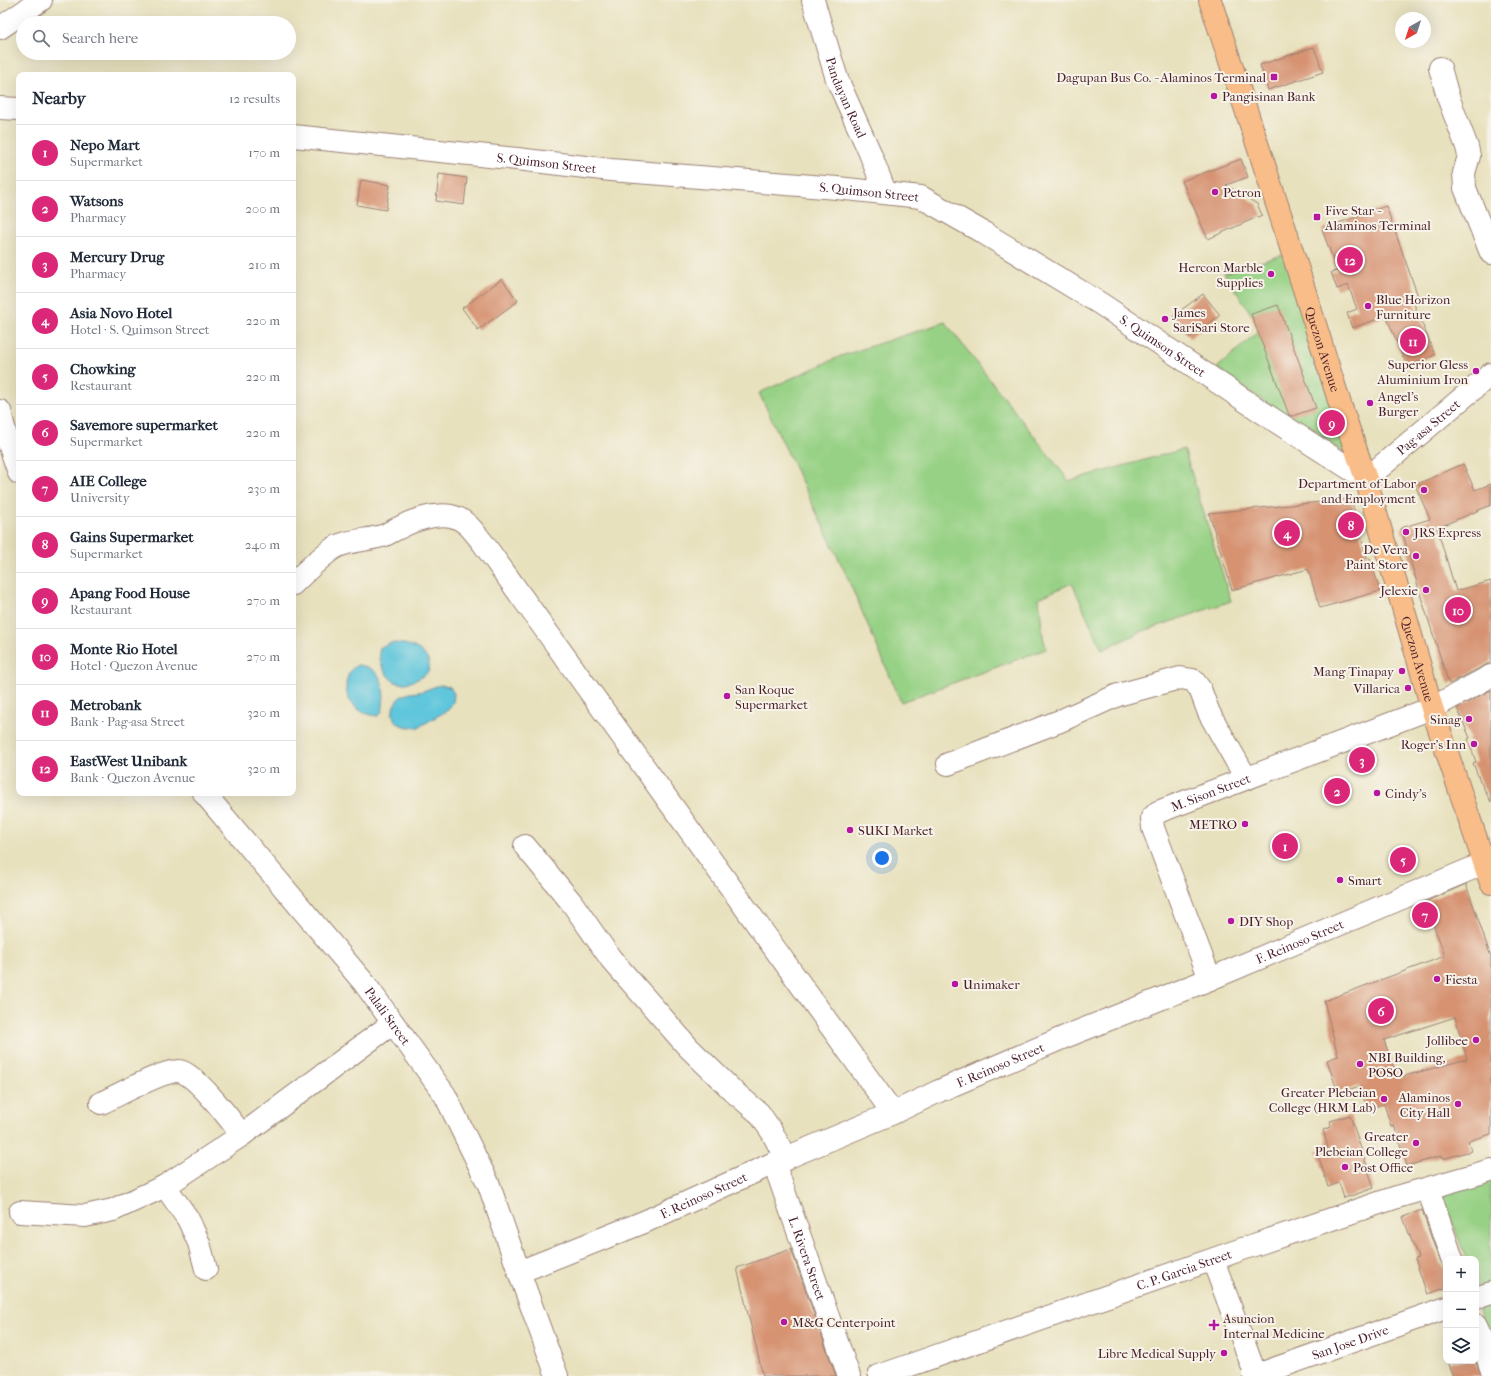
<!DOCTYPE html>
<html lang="en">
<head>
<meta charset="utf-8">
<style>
  :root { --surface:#fff; --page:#f2f2f3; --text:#1f2937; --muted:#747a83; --line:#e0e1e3; --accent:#db2777 }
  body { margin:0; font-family:"IM FELL French Canon",serif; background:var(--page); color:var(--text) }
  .controls { position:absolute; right:12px; bottom:12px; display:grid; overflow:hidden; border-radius:8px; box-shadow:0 4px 16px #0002 }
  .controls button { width:36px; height:36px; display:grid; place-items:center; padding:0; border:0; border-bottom:1px solid var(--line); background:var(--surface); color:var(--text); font:20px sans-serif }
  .compass { position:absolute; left:1395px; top:12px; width:36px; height:36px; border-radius:50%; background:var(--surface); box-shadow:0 4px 16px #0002; rotate:219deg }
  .you { position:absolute; left:882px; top:858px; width:14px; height:14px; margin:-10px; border:3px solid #fff; border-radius:50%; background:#1a73e8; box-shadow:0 0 0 6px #1a73e833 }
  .badge { display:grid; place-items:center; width:26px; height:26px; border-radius:50%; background:var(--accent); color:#fff; font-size:13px; font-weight:700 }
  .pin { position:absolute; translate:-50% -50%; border:2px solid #fff; box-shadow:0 1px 4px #0006 }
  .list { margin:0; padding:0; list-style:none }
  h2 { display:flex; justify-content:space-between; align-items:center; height:52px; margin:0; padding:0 16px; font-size:17px }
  h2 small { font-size:13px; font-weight:400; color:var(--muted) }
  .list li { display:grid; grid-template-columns:26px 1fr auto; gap:12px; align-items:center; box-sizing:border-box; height:56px; padding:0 16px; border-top:1px solid var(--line) }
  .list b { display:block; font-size:15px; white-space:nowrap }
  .list p { margin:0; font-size:13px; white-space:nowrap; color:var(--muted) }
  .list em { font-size:13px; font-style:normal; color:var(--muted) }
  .icon { flex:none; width:22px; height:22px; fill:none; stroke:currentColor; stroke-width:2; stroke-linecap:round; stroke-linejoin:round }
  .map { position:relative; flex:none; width:1491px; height:1376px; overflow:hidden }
  .search { position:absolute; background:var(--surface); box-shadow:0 4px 16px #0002; left:16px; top:16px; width:280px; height:44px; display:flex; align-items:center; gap:10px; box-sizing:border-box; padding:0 14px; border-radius:22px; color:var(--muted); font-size:15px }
  .panel { position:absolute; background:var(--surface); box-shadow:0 4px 16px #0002; left:16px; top:72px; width:280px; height:724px; border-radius:8px }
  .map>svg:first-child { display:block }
  .green { fill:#97d185; stroke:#707858 }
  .water { fill:#5fc6dc; stroke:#547284 }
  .building { fill:#d69271; fill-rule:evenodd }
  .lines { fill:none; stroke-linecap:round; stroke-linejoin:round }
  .minor-casing { stroke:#998074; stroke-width:24 }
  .major-casing { stroke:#998074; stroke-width:24 }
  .minor { stroke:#fff; stroke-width:22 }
  .major { stroke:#f8bd88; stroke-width:22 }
  .poi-dot { fill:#b5179e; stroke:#f7f3e8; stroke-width:1.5 }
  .labels { text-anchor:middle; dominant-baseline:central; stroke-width:4; stroke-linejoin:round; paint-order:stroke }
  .poi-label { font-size:13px; fill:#4a1f2b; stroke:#f7f3e8; text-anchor:start }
  .street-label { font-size:13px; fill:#4a1f2b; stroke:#f7f3e8 }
</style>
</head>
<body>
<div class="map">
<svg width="1491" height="1376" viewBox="0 0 1491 1376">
  <rect width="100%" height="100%" fill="#f7f3e8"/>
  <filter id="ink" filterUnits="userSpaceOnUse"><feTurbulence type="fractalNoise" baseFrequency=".025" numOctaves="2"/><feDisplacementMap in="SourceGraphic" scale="8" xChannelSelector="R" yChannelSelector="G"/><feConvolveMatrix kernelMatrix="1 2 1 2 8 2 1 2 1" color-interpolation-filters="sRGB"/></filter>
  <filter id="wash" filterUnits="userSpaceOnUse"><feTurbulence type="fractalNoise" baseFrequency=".012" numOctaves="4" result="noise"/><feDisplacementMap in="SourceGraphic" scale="16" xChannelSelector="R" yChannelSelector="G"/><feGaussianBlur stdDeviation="0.9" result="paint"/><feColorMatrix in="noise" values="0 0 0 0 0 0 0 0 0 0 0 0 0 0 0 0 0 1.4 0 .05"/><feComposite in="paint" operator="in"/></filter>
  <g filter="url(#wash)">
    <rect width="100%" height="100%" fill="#e8e1be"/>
    <!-- green -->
    <path class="green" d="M1286,254L1351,456L1303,429L1217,368L1261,329L1224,273Z
      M945,322L1069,481L1184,449L1231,601L1138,633L1102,650L1072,583L1039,598L1043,637L1046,649L901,702L845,572L759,393L841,356Z
      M1491,1177V1285L1477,1289L1476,1285V1259H1466L1441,1191Z
      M1491,1302V1345L1477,1305Z"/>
    <!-- water -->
    <path class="water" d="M391,643C405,643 420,646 428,660C429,664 430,668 428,672C425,675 421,677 418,679C405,685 394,686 386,673C381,666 378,655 380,647Z
      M358,665C385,668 386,691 382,712L378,716C358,714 342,700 347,679C349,672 351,668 358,665Z
      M441,685L450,687L454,694L453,702L448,710L417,728C412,727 404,727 399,724C388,717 393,701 402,696C409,692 416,693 423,691C430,689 434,686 441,685Z"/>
    <g id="blocks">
      <!-- building -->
      <path class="building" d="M1314,47L1323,72L1268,90L1260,65Z
        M1241,159L1248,177L1226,185L1257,204L1262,215L1208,239L1182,181Z
        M439,174L467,178L464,205L436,201Z
        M361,180L390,185L386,210L357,205Z
        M1386,206L1420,302L1414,304L1435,355L1407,366L1386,316L1352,328L1347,313L1357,309L1348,285L1337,289L1331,272L1337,271L1322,229Z
        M502,279L518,301L478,330L462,308Z
        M1203,294L1220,315L1190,338L1173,316Z
        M1278,305L1316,408L1292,416L1289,415L1251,314Z
        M1463,464L1475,490L1491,484V505L1437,528L1456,591L1491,581V662L1449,684L1422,600L1401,528L1430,519L1415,485Z
        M1351,499L1367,558H1370L1380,591L1320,608L1308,569L1232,590L1209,513Z
        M1491,690V802L1480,781L1473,763L1476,762L1468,739L1470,738L1457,708Z
        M1466,884L1491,957V1134L1468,1141L1471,1151L1442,1159L1441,1156L1407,1166L1394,1125L1391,1126L1384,1104L1367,1109L1360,1086L1338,1093L1327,1060L1338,1056L1324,1001L1445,956L1425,902ZM1455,1017L1467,1059L1397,1078L1384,1040Z
        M1350,1115L1374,1188L1344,1198L1339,1183L1328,1187L1317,1151L1328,1147L1323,1130L1331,1127L1330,1121Z
        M1422,1210L1440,1263L1446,1270V1288L1427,1294L1415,1259L1418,1258L1403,1217Z
        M791,1249L836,1376H763L737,1268Z
        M1448,1361H1475L1482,1376H1453Z"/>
    </g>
  </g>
  <g filter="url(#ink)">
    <use href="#blocks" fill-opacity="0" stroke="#998074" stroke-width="1"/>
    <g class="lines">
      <defs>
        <g id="minor">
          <path id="s1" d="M813,0L837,79L870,153L885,192"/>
          <path d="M0,28L41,0"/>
          <path d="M1440,68L1448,97L1467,147L1469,156L1464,173L1465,188L1491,253"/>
          <path d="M0,108L19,109"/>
          <path id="s2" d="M293,136L517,159L611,170L837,188L921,197L984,233L1101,304L1277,422L1366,479L1491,374"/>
          <path d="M0,411L5,432L19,473"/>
          <path d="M293,584C305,572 319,558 334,548C349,539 369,541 385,535C390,533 395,529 401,527C413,520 437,513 451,516C466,519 474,532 483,543L893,1113"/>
          <path d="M948,764L1060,721L1118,695L1180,678L1193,680L1200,689L1209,713L1246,778"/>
          <path id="s3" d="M204,793L365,984L445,1095L489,1185L519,1272L557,1376"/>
          <path d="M525,846L572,903L611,959L688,1047L734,1092L759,1113L772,1132L786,1159"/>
          <path id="s4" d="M1210,979L1153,828L1152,818L1158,812L1432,708L1491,676"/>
          <path d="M101,1103C119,1095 161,1071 178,1071C193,1070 232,1122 242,1135"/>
          <path id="s5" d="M774,1163L849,1376"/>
          <path d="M165,1186L188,1219L199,1243L206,1269"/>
          <path d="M1428,1189L1452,1259"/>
          <path d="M20,1212L85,1216L113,1210L165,1186L242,1135L393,1023"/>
          <path d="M1213,1260L1256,1376"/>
          <path id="s6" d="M519,1272L644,1222L774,1163L893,1113L939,1091L1067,1036L1210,979L1485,863"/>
          <path d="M1476,1298L1491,1293"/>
          <path d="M1476,1325L1491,1368"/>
          <path id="s7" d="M879,1376L1251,1246L1397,1197L1491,1170"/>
          <path id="s8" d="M1254,1376L1446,1308"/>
        </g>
        <g id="major">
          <path id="s9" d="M1210,0L1287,235L1341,407L1366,479L1432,708L1491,883"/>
        </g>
      </defs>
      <!-- minor casing -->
      <use href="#minor" class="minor-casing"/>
      <!-- major casing -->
      <use href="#major" class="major-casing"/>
      <!-- minor -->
      <use href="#minor" class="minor"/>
      <!-- major -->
      <use href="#major" class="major"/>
    </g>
  </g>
  <!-- markers -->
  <g class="poi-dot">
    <rect x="1270" y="73" width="8" height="8" rx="2"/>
    <circle cx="1214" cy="96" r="4"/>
    <circle cx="1215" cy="192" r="4"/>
    <rect x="1313" y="213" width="8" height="8" rx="2"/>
    <circle cx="1271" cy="274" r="4"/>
    <circle cx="1368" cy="306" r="4"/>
    <circle cx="1165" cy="319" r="4"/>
    <circle cx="1476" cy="371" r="4"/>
    <circle cx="1370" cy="403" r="4"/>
    <circle cx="1424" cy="490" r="4"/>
    <circle cx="1406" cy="532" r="4"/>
    <circle cx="1416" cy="556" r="4"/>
    <circle cx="1426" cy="590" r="4"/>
    <circle cx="1402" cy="671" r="4"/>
    <circle cx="1408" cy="688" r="4"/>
    <circle cx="727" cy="696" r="4"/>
    <circle cx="1469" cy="719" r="4"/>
    <circle cx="1474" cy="744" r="4"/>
    <circle cx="1377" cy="793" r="4"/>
    <circle cx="1245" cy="824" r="4"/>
    <circle cx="850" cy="830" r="4"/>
    <circle cx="1340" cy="880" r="4"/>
    <circle cx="1231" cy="921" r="4"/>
    <circle cx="1437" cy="979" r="4"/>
    <circle cx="955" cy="984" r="4"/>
    <circle cx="1476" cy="1040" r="4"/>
    <circle cx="1360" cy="1064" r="4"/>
    <circle cx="1384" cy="1099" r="4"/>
    <circle cx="1458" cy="1104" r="4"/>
    <circle cx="1416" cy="1143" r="4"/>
    <circle cx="1345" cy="1167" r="4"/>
    <circle cx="784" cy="1322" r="4"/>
    <path d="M1212 1319h4v4h4v4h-4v4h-4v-4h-4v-4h4z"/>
    <circle cx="1224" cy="1353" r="4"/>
  </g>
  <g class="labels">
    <!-- poi labels -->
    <g class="poi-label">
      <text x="1266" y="77" text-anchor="end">Dagupan Bus Co. - Alaminos Terminal</text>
      <text x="1222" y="96">Pangisinan Bank</text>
      <text x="1223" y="192">Petron</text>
      <text x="1325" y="210">Five Star -<tspan x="1325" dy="15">Alaminos Terminal</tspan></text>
      <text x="1263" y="267" text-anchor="end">Hercon Marble<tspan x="1263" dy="15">Supplies</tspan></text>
      <text x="1376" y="299">Blue Horizon<tspan x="1376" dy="15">Furniture</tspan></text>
      <text x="1173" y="312">James<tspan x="1173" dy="15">SariSari Store</tspan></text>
      <text x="1468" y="364" text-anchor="end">Superior Gless<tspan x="1468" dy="15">Aluminium Iron</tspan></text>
      <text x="1378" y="396">Angel's<tspan x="1378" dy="15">Burger</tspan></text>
      <text x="1416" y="483" text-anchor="end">Department of Labor<tspan x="1416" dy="15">and Employment</tspan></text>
      <text x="1414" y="532">JRS Express</text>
      <text x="1408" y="549" text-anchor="end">De Vera<tspan x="1408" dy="15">Paint Store</tspan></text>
      <text x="1418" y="590" text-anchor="end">Jelexie</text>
      <text x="1394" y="671" text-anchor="end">Mang Tinapay</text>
      <text x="1400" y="688" text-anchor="end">Villarica</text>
      <text x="735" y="689">San Roque<tspan x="735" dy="15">Supermarket</tspan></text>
      <text x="1461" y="719" text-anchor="end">Sinag</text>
      <text x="1466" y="744" text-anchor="end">Roger's Inn</text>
      <text x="1385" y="793">Cindy's</text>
      <text x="1237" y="824" text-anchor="end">METRO</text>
      <text x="858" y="830">SUKI Market</text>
      <text x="1348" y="880">Smart</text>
      <text x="1239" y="921">DIY Shop</text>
      <text x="1445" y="979">Fiesta</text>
      <text x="963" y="984">Unimaker</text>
      <text x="1468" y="1040" text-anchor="end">Jollibee</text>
      <text x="1368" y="1057">NBI Building,<tspan x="1368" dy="15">POSO</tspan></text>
      <text x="1376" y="1092" text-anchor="end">Greater Plebeian<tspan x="1376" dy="15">College (HRM Lab)</tspan></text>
      <text x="1450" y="1097" text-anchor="end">Alaminos<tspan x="1450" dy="15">City Hall</tspan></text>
      <text x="1408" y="1136" text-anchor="end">Greater<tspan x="1408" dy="15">Plebeian College</tspan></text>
      <text x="1353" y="1167">Post Office</text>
      <text x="1223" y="1318">Asuncion<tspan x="1223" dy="15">Internal Medicine</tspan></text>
      <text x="792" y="1322">M&amp;G Centerpoint</text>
      <text x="1216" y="1353" text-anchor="end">Libre Medical Supply</text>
    </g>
    <!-- street labels -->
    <g class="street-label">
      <text stroke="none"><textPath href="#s1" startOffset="103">Pandayan Road</textPath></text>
      <text stroke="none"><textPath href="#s2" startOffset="255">S. Quimson Street</textPath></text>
      <text stroke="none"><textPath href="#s2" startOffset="579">S. Quimson Street</textPath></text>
      <text stroke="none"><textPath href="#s2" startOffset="915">S. Quimson Street</textPath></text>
      <text stroke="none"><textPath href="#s9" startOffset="367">Quezon Avenue</textPath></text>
      <text stroke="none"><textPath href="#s2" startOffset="1239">Pag-asa Street</textPath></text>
      <text stroke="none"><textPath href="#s9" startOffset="691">Quezon Avenue</textPath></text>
      <text stroke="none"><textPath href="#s4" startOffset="236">M. Sison Street</textPath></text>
      <text stroke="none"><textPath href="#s6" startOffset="848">F. Reinoso Street</textPath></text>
      <text stroke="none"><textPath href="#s3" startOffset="289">Palali Street</textPath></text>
      <text stroke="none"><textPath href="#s6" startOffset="524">F. Reinoso Street</textPath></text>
      <text stroke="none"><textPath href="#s6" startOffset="200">F. Reinoso Street</textPath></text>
      <text stroke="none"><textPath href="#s5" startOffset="101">L. Rivera Street</textPath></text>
      <text stroke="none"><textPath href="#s7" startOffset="323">C. P. Garcia Street</textPath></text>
      <text stroke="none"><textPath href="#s8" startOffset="102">San Jose Drive</textPath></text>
    </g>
  </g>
</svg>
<div class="controls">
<button>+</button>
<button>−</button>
<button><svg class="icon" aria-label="layers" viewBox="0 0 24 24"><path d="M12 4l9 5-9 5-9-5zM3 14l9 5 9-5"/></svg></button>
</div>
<svg class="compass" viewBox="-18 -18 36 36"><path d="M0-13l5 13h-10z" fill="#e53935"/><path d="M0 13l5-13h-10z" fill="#747a83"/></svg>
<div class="you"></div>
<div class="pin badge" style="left:1285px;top:846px">1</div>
<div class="pin badge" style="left:1337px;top:791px">2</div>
<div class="pin badge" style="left:1362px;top:760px">3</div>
<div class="pin badge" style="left:1287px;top:533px">4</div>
<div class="pin badge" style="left:1403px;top:860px">5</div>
<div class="pin badge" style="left:1381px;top:1011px">6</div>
<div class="pin badge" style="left:1425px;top:915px">7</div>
<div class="pin badge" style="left:1351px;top:525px">8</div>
<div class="pin badge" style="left:1332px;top:423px">9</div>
<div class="pin badge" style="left:1458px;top:610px">10</div>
<div class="pin badge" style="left:1413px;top:341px">11</div>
<div class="pin badge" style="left:1350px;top:260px">12</div>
<div class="search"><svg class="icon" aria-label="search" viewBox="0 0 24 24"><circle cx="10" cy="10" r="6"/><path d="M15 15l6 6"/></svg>Search here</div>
<section class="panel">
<h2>Nearby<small>12 results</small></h2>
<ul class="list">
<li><span class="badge">1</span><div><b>Nepo Mart</b><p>Supermarket</p></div><em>170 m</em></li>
<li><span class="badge">2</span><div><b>Watsons</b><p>Pharmacy</p></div><em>200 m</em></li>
<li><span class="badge">3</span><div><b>Mercury Drug</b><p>Pharmacy</p></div><em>210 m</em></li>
<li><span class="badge">4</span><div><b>Asia Novo Hotel</b><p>Hotel · S. Quimson Street</p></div><em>220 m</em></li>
<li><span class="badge">5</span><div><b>Chowking</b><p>Restaurant</p></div><em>220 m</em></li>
<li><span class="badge">6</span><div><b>Savemore supermarket</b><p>Supermarket</p></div><em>220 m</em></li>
<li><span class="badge">7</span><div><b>AIE College</b><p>University</p></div><em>230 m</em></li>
<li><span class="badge">8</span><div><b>Gains Supermarket</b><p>Supermarket</p></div><em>240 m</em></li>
<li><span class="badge">9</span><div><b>Apang Food House</b><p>Restaurant</p></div><em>270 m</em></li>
<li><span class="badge">10</span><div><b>Monte Rio Hotel</b><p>Hotel · Quezon Avenue</p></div><em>270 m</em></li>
<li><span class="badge">11</span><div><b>Metrobank</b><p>Bank · Pag-asa Street</p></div><em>320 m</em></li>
<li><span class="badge">12</span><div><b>EastWest Unibank</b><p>Bank · Quezon Avenue</p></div><em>320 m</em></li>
</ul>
</section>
</div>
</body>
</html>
